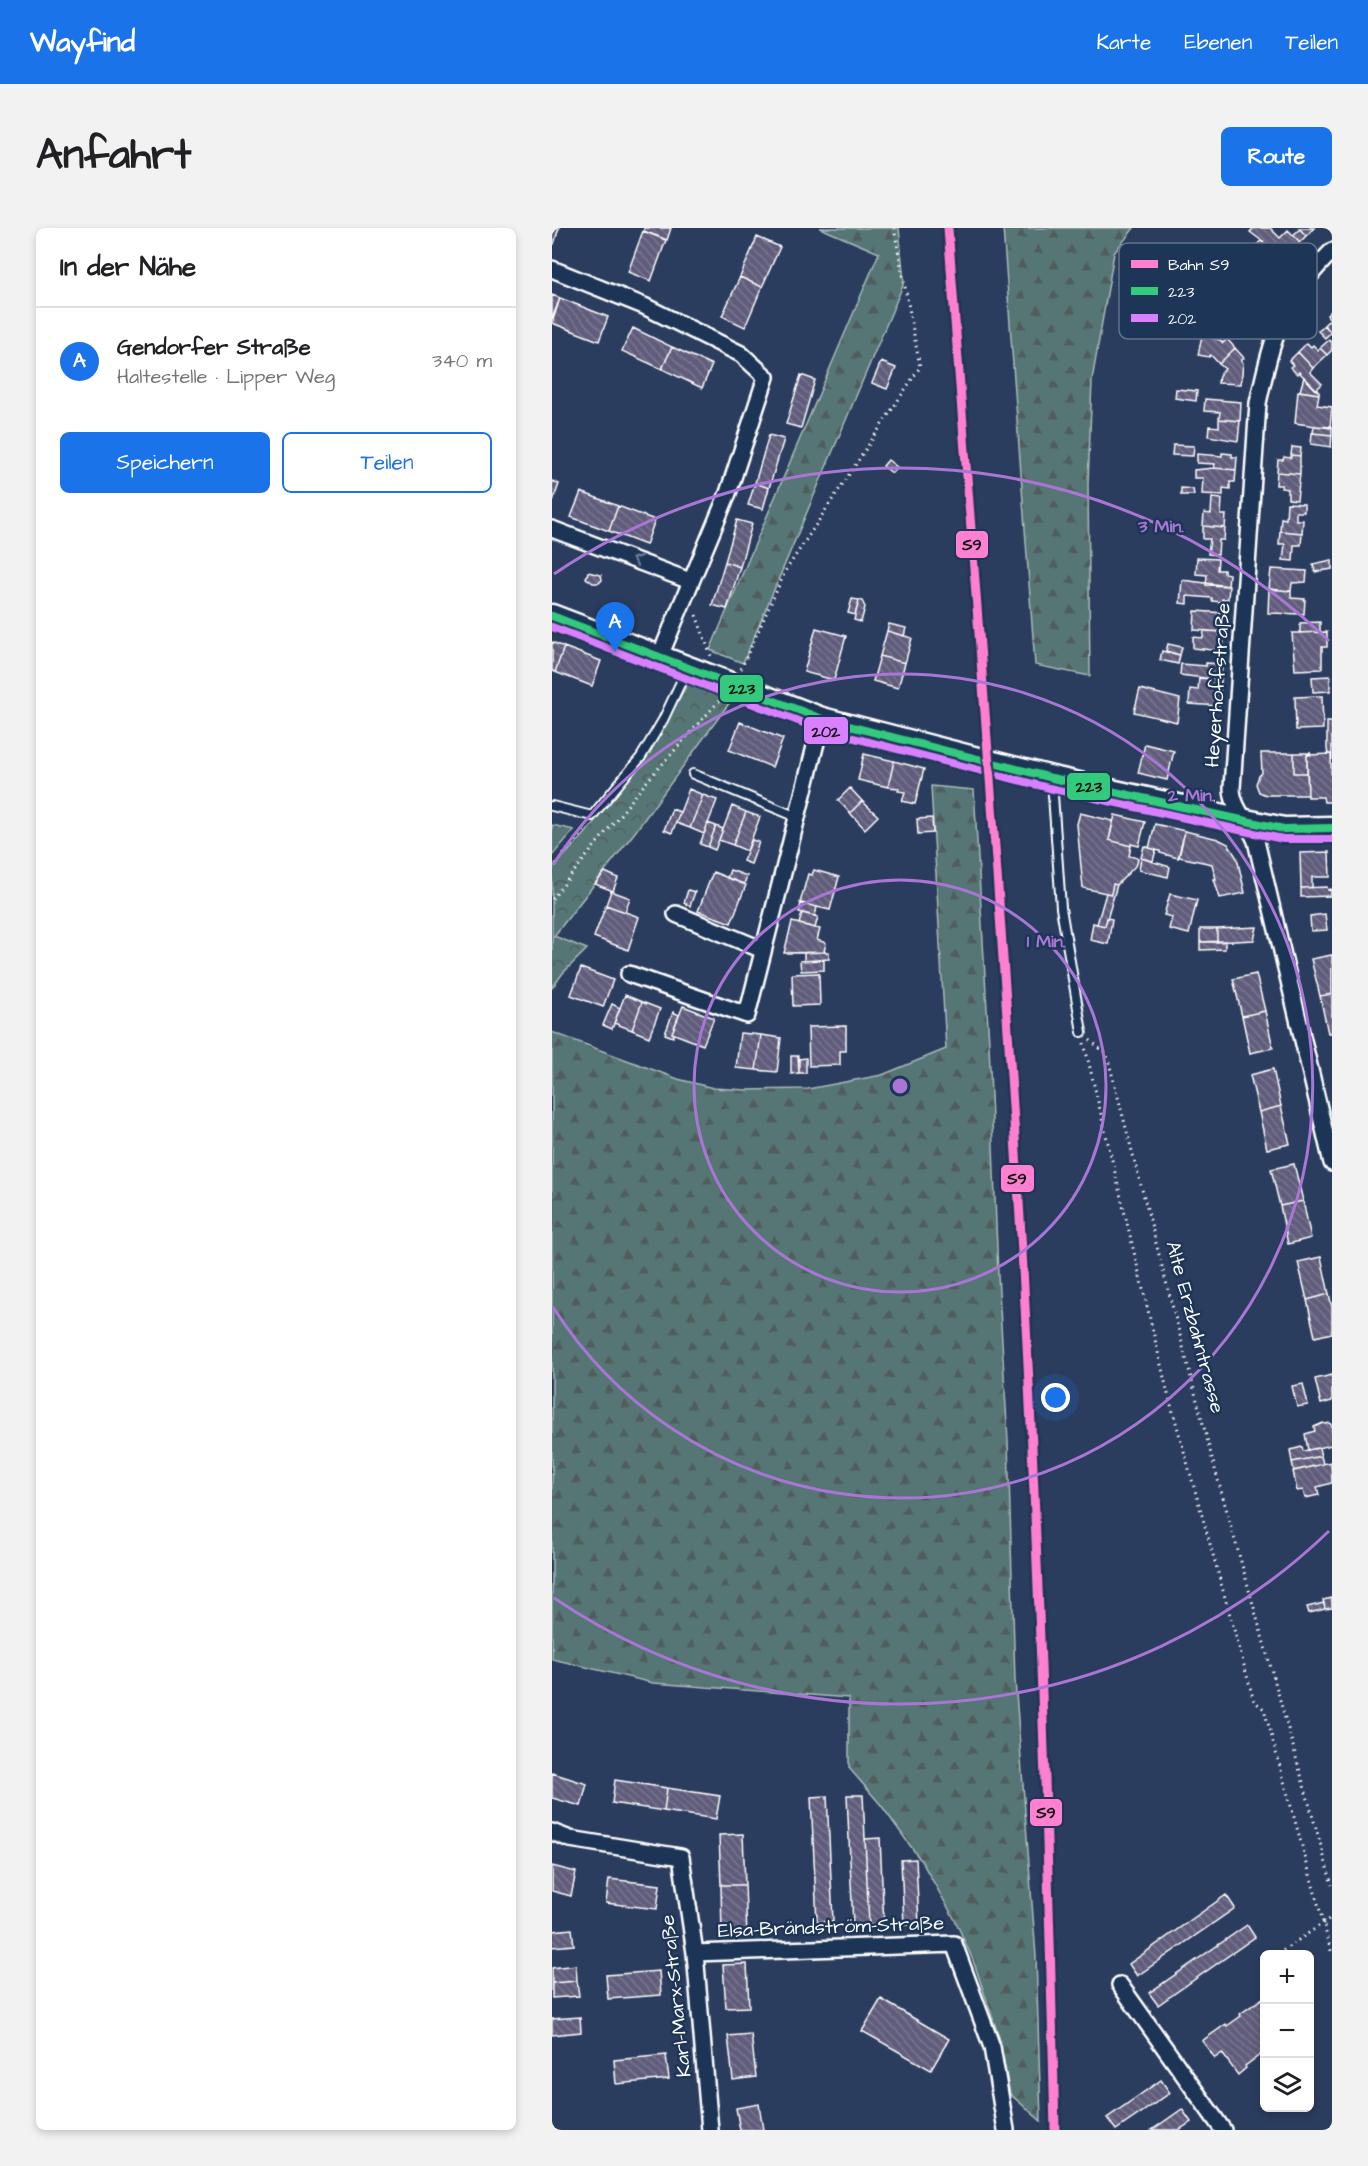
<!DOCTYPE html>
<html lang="de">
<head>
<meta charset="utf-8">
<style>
  :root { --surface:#fff; --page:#f2f2f2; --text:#202124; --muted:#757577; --line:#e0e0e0; --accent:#1a73e8 }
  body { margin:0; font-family:"Architects Daughter",sans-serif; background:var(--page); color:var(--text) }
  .controls { position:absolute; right:18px; bottom:18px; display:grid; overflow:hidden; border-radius:9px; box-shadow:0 3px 9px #0003 }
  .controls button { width:54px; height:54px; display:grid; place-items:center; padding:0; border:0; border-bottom:2px solid var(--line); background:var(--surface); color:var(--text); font:30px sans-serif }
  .you { position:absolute; left:504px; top:1170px; width:21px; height:21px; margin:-15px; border:4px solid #fff; border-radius:50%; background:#1a73e8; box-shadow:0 0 0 9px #1a73e833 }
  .badge { display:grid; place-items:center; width:39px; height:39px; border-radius:50%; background:var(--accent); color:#fff; font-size:20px; font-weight:700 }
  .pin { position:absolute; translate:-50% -50px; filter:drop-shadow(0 2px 3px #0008) }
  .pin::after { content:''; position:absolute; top:32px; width:21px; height:18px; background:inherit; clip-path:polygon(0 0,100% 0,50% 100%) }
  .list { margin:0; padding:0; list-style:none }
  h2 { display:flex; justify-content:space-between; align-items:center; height:78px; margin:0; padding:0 24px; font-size:26px }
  h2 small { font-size:20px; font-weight:400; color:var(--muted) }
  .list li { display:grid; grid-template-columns:39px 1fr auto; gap:18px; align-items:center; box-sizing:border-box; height:108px; padding:0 24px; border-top:2px solid var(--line) }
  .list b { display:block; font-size:22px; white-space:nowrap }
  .list p { margin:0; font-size:20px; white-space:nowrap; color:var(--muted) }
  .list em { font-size:20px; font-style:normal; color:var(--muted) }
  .actions { display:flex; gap:12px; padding:18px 24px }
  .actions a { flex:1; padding:14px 0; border:2px solid var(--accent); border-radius:9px; text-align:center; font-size:21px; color:var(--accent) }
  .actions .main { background:var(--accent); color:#fff }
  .icon { flex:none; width:33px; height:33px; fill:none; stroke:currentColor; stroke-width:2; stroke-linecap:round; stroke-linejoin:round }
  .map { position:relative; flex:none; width:780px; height:1902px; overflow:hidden; border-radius:9px }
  header { display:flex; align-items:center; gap:36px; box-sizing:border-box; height:84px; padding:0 30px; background:var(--accent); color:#fff }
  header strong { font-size:28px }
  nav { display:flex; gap:33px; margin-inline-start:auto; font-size:21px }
  .intro { display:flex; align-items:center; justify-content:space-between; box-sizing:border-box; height:144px; padding:0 36px }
  h1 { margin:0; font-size:42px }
  .button { padding:15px 27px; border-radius:9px; background:var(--accent); color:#fff; font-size:21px; font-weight:700 }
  main { display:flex; gap:36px; padding:0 36px }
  aside { flex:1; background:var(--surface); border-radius:9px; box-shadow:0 3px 9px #0003 }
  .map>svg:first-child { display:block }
  .forest { fill:url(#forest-firs); stroke:#aababa; stroke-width:1.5 }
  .park { fill:url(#park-crowns); stroke:#aababa; stroke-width:1.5 }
  .building { fill:url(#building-back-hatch); stroke:#fff; stroke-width:1.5 }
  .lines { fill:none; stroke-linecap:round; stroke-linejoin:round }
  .lane-casing { stroke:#fff; stroke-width:12 }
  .street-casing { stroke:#fff; stroke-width:20 }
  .secondary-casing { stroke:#fff; stroke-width:27 }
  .path { stroke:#fff; stroke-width:3; stroke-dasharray:1.5 4.5; stroke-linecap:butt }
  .lane { stroke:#1d3557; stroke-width:8 }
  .street { stroke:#1d3557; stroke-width:15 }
  .secondary { stroke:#1d3557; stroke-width:22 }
  .bus-1-casing { stroke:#1d3557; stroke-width:12 }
  .bus-2-casing { stroke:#1d3557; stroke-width:12 }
  .bus-1 { stroke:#33ca7d; stroke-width:8 }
  .bus-2 { stroke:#d880ff; stroke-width:8 }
  .rail-1-casing { stroke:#1d3557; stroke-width:14 }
  .rail-1 { stroke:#ff80d1; stroke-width:9 }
  .oneway { stroke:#6c7c92 }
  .ring { fill:none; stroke:#a976d5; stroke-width:3 }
  .labels { text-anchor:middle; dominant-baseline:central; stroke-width:5; stroke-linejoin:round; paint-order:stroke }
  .street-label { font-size:20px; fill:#fff; stroke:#1d3557 }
  .key { fill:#1d3557; stroke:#617289; stroke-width:1.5 }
  .key-label { font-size:16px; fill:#fff }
  .centre { fill:#a976d5; stroke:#1d3557; stroke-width:3 }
  .ring-label { font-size:18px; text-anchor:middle; font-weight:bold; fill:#a976d5; stroke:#1d3557; stroke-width:5; stroke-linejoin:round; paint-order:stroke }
  .line-badge { stroke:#1d3557; stroke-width:2 }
  .pale-badge-label { font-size:16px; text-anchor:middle; font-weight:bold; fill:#111 }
</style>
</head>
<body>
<header>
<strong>Wayfind</strong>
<nav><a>Karte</a><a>Ebenen</a><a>Teilen</a></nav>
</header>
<div class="intro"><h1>Anfahrt</h1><a class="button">Route</a></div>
<main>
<aside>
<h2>In der Nähe<small></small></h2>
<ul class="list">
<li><span class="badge">A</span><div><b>Gendorfer Straße</b><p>Haltestelle · Lipper Weg</p></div><em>340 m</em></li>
</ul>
<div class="actions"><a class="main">Speichern</a><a>Teilen</a></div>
</aside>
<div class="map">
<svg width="780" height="1902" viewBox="0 0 780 1902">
  <defs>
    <pattern id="forest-firs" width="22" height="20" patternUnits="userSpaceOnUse" patternTransform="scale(1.5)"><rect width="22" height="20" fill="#557675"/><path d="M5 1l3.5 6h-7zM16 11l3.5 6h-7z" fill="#505d5c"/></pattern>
    <pattern id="park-crowns" width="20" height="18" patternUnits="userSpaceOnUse" patternTransform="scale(1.5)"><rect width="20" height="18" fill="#557675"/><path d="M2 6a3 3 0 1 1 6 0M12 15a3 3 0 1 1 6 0" fill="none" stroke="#505d5c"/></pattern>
    <pattern id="building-back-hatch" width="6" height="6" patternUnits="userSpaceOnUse" patternTransform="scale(1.5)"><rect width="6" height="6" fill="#615d7b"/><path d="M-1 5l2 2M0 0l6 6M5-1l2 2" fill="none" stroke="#79758f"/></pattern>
  </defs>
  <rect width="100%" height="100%" fill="#2b3d5e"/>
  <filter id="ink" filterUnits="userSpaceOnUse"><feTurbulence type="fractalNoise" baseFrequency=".0167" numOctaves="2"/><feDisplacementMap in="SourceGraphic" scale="12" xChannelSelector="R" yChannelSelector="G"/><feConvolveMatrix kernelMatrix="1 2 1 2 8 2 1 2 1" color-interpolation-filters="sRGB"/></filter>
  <g filter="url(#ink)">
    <!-- forest -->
    <path class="forest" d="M268,0H347L352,55L191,435L158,422L327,25Z
      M451,0H582L562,25L540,152L536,256L538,448L483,437Z
      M379,558L422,562L437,815L446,1047L456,1213L463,1452L484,1728L489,1893L458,1866L447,1809L421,1732L403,1692L370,1634L329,1577L297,1540V1470L101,1455L0,1431V804L126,851L161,860L195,862L256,861L330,847L394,821Z"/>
    <!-- park -->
    <path class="park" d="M141,446L186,463L83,604L2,708L35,721L11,745L0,760V640L33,606L105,511Z
      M0,597L22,602L0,628Z"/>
    <!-- building -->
    <path class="building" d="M0,0H7L2,16L0,15Z
      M92,0H119L115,12L92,3Z
      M702,0H718L728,10L736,2L748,14L739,23L743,26L734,35L718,19L698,4Z
      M747,0H762L754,8Z
      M748,1L754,8L748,14L741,7Z
      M91,3L114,12L99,53L76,44Z
      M205,9L228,19L210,59L188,49Z
      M709,13L734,35L715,53L694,32L703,22L701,20Z
      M188,49L210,59L193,99L170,88Z
      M0,67L8,70L0,91Z
      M8,70L56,89L47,113L0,95Z
      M780,82V105L772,97L778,91L775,87Z
      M772,97L779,104L773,110L766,103Z
      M81,100L120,119L110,141L70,123Z
      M650,108L668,112L671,115L675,111L683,120L667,136L659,127L657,129L646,127Z
      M777,112L780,115V122L775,127L768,120Z
      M755,115L759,119L761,117L766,122L768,120L775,127L761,140L746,124Z
      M120,119L160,137L150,160L110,141Z
      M683,120L692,130L689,133L691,135L689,156L666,155L667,147L673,141L667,136Z
      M746,124L761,140L758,144L770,156L764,162L747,144L745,146L738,139L741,137L737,133Z
      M329,134L344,140L335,161L320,155Z
      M249,147L263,152L249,200L234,196Z
      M752,149L767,164V166L748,163Z
      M624,161L645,163L644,173L623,170Z
      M746,163L767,166L765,177L780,179L778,200L743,195Z
      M653,171L689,174L688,193L667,191L668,184L652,183Z
      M667,191L688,193L686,213L656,208L657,198L667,199Z
      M762,198L780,199V207L761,205Z
      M760,205L780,207L779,219L759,216Z
      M217,207L232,211L217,260L203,255Z
      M621,217L642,218L641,228L620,227Z
      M740,219L749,220L748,228L739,227Z
      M670,225L680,226V229H685L684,242L662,240L663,236L645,235V226L670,228Z
      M739,227L748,228V246L725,244L726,232H731L732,229L739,230Z
      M336,232L345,239L340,245L331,238Z
      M662,240L684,242L683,254H678V261L671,260V267L650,266L651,250H642V242Z
      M725,244L748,246L745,272L736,271V261L729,260L730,257H724Z
      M0,253L7,256L0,276Z
      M203,255L217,260L211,281L196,277Z
      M629,260L641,261L642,267H629Z
      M29,264L66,278L57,303L19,289Z
      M660,270L670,271L669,287H674L673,300L651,298L652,285L659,286Z
      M735,275L752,276V284H744V292H751L750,305L728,303L729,290L734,291Z
      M66,278L103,292L94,317L57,303Z
      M185,292L200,296L188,339L173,334Z
      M651,298L673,300L672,312H667L666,327L656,326L658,311H651Z
      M728,303L750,305L749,317H742L741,333L731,332L733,316H727Z
      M645,330L666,331L665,342H672V345L677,346L676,358L654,357L655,347L644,346Z
      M780,332V341L763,344L761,336Z
      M173,334L188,339L175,381L160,377Z
      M719,341L755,343L754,354L740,355L739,363L717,361Z
      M36,344L49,347L50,352L47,355H41L34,350Z
      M630,352L677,358L676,371H670V374L660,373V370L635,368V376L628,375Z
      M717,361L739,363V370L753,371L752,386L716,385Z
      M300,371L307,372L303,387L296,385Z
      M307,372L310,373L313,379L309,394L302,392Z
      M643,383L673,385L672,404L642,402Z
      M768,394V404L748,405V395Z
      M337,396L354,400L352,408L335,403Z
      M264,400L294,408L282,452L252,444Z
      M335,403L360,410L353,435L328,428Z
      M652,403L672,404L671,423L641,420V409L651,410Z
      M775,404V419H770V441L743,442L740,405Z
      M0,414L12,419L3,444L0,443Z
      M616,416L630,419L628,427L614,423Z
      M12,419L49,433L40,458L3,444Z
      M610,423L628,427L626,436L608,432Z
      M328,428L353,435L346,460L321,453Z
      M654,435L670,436L669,452L628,447L629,436L654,438Z
      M778,448V463L761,464L760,449Z
      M647,450L669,452L667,478L637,476L638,461L646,462Z
      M588,461L628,471L625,494L582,484Z
      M770,468L771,501L744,502L743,469Z
      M188,494L231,511L220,539L177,522Z
      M775,494H780V532L779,526H776L775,521Z
      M593,516L622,523L615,552L586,545Z
      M709,525H742V545H755L756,567H714L707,564L704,556L707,548L710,545Z
      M742,525H759L755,527V545H742Z
      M312,526L342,533L336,559L306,552Z
      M779,526L780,574H772L771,569H756L755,527Z
      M342,533L372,541L363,576L350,573L353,564L346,563L347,560L336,559Z
      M298,560L310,573L298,585L286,572Z
      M137,561L151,567L138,600L124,595Z
      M151,567L165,572L152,606L138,600Z
      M310,573L326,588L313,601L298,585Z
      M180,578L194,584L181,617L167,612Z
      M120,581L128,584L120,605L112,602Z
      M194,584L208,589L195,623L181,617Z
      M528,585L561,593L557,612L579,618L577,628L586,630L585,636L565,657L561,656L559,666L531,660L525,596Z
      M563,587L593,594L587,618L579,616V618L557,612Z
      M380,590L381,605L366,606L365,591Z
      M156,595L164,598L156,619L148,616Z
      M603,596L633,603L626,630L608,625V623L597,620Z
      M164,598L171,601L163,622L156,619Z
      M633,603L666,611L676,616L685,630L693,665L668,670L662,651H664L660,636L627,629Z
      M200,612L207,614L199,636L191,633Z
      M592,618L604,622L601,633L589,630Z
      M777,624L778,649H760V660H749L748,625Z
      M589,630L618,639L616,649L587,642Z
      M178,642L195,648L192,656L175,650Z
      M262,642L287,649L278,682L248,675L256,646L260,647Z
      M53,644L66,650L61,663L43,656Z
      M161,644L194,657L179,695L146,683Z
      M561,656L565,657L553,698L545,696L554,665L559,666Z
      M775,659L776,662L779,661V668L749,669V660Z
      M136,662L143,664L138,678L132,675Z
      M59,663L78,670L73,684L54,677Z
      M618,666L645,672L637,706L617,701L620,689L612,687Z
      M249,675L265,679L263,688L247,684Z
      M54,677L87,689L76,722L42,709Z
      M250,685L266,689L263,700L247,696Z
      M773,686L775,702L759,703L758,688Z
      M555,690L560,691L556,716L538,712L541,695L553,698Z
      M240,694L268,701L265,712L274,715L272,724L232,725Z
      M705,699L702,712L665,714V701Z
      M648,701H665V714H648Z
      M673,713V721L648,722V714Z
      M272,724H277V731L252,733V725Z
      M780,727V766L768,768L759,731Z
      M272,732V742L249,743L248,733Z
      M29,740L61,752L51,779L19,767Z
      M267,745L268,777L241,778L240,746Z
      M704,746L713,783L690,788L681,751Z
      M780,766V805H776L768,768Z
      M73,767L90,774L80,802L62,795Z
      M90,774L108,781L97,809L80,802Z
      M60,776L68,780L60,801L51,797Z
      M131,778L162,790L151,817L120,805Z
      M713,783L721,820L698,825L690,788Z
      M121,784L127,787L120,805L122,806L121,809L113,806Z
      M294,798V823H288V837L257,838L256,799Z
      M188,805L209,807L204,842L184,840Z
      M209,807L229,810L225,844L204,842Z
      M239,828H246L247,845L239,846Z
      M254,830V845H247V831Z
      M721,841L729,878L707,884L698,847Z
      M729,878L738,916L715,921L707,884Z
      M742,936L751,973L728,978L719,941Z
      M751,973L759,1010L736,1016L728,978Z
      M769,1029L777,1066L755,1072L746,1034Z
      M777,1066L780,1079V1105L763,1109L755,1072Z
      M780,1147V1173L769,1176L763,1151Z
      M751,1156L756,1177L745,1179L740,1158Z
      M771,1195L773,1196L778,1195L780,1199V1217L756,1222L753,1206L763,1203L762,1199Z
      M750,1219L751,1223L767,1220L769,1228L740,1234L738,1222Z
      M769,1228L771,1236L742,1243L740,1234Z
      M779,1234L780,1255L765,1259L767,1267L753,1270L751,1262L745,1263L741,1243Z
      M780,1370V1380L773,1381L771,1372Z
      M772,1375L773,1381L757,1385L755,1379Z
      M0,1545L35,1556L29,1578L0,1570Z
      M63,1552L115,1560L112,1583L60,1575Z
      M115,1560L168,1568L164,1591L112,1583Z
      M295,1567H311L317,1697H301Z
      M275,1568L281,1693L265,1694L259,1569Z
      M191,1606L193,1657H169L167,1607Z
      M328,1610L332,1698L317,1697L313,1611Z
      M364,1631L367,1697H352L349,1632Z
      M0,1638L24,1644L19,1668L0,1663Z
      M57,1651L108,1657L105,1681L54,1675Z
      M169,1657H193L195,1708L170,1709Z
      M674,1667L683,1680L585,1748L577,1736Z
      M281,1693V1701H265V1694Z
      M695,1697L703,1709L606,1777L597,1765Z
      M20,1701L22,1717L0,1719V1703Z
      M195,1736L197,1779L174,1780L171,1737Z
      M24,1737L25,1753L0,1755V1740Z
      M107,1743L109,1767L56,1771L54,1747Z
      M25,1753L27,1768L0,1770V1755Z
      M711,1770L712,1824L693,1838L694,1840L686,1847L670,1825L663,1830L650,1813L674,1796L675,1798L689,1788L688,1786Z
      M329,1771L397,1811L379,1842L310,1803Z
      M28,1789L29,1804L0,1807V1791Z
      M199,1806L204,1849L181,1852L176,1808Z
      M114,1827L117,1851L64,1856L62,1832Z
      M609,1852L618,1865L564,1902L555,1890Z
      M207,1876L211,1902H188L184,1880Z
      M630,1881L639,1894L627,1902H600Z"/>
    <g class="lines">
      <defs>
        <path id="lane" d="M141,546L245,589
          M500,553L509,680L530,804
          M0,578L40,588L89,529L111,492L135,441"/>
        <path id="street" d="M780,23C766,38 752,52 741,70C722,101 714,139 706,175L680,560C680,580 697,595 704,613L780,935
          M0,41L92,78L189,126L214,149L176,265L108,428
          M0,301L138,353
          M124,686L211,722
          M77,746L195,787L270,491
          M0,1604L18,1611L129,1629L143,1725L158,1902
          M143,1725L402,1716L440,1819L454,1902
          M568,1757L671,1902"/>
        <path id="secondary" d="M0,388L270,491L500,550L694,593L732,601L780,600"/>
      </defs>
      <!-- lane casing -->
      <use href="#lane" class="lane-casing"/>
      <!-- street casing -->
      <use href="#street" class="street-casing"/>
      <!-- secondary casing -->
      <use href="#secondary" class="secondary-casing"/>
      <!-- path -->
      <path class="path" d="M144,387L159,428
        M189,441L234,342L368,139L342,0
        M0,641L33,600
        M0,671L96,552L167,473
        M538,812L555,827L661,1234L780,1657
        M532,815L616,1166L702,1473L712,1481L780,1726
        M726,1726L780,1689"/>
      <!-- lane -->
      <use href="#lane" class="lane"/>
      <!-- street -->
      <use href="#street" class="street"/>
      <!-- secondary -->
      <use href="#secondary" class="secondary"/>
      <defs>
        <path id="bus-1" d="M0,388L270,491L500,550L694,593L732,601L780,600"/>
        <path id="bus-2" d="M0,399L267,501L497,560L692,603L731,611H780"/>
      </defs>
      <!-- bus-1 casing -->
      <use href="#bus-1" class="bus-1-casing"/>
      <!-- bus-2 casing -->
      <use href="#bus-2" class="bus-2-casing"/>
      <!-- bus-1 -->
      <use href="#bus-1" class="bus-1"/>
      <!-- bus-2 -->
      <use href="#bus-2" class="bus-2"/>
      <defs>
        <path id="rail-1" d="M396,0C422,347 451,694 471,1041C487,1328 496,1615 503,1902"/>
      </defs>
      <!-- rail-1 casing -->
      <use href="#rail-1" class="rail-1-casing"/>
      <!-- rail-1 -->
      <use href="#rail-1" class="rail-1"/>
    </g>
    <!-- one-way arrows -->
    <defs><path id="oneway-chevron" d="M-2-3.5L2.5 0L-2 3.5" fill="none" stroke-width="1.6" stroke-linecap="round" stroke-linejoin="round" transform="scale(1.5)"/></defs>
    <use class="oneway" href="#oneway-chevron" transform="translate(84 332) rotate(-159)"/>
  </g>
  <!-- distance rings -->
  <g class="ring">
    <circle cx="348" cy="858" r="206"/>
    <path d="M1 637A412 412 0 1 1 1 1079"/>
    <path d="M777 1303A618 618 0 0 1 2 1370M2 346A618 618 0 0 1 777 413"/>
  </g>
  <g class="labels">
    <!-- street labels -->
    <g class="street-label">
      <text transform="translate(666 457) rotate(-86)">Heyerhoffstraße</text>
      <text transform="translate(643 1099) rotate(75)">Alte Erzbahntrasse</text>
      <text transform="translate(279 1699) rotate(-2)">Elsa-Brändström-Straße</text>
      <text transform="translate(124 1768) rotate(-96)">Karl-Marx-Straße</text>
    </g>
  </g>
  <!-- legend -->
  <rect x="567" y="15" width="198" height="96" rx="9" class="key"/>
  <rect x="579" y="32" width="27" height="8" fill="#ff80d1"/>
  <rect x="579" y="59" width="27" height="8" fill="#33ca7d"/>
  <rect x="579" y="86" width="27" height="8" fill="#d880ff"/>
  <g class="key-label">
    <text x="616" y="42">Bahn S9</text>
    <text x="616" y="69">223</text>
    <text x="616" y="96">202</text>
  </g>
  <circle cx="348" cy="858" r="9" class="centre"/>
  <g class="ring-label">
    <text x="609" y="304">3 Min.</text>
    <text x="639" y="573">2 Min.</text>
    <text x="494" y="719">1 Min.</text>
  </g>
  <g class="line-badge">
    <rect x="403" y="302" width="34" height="29" rx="6" fill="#ff80d1"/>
    <rect x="167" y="446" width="45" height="29" rx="6" fill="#33ca7d"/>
    <rect x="251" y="488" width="46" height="29" rx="6" fill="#d880ff"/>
    <rect x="514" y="544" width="45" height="29" rx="6" fill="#33ca7d"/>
    <rect x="448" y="936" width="35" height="29" rx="6" fill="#ff80d1"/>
    <rect x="477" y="1570" width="34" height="29" rx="6" fill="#ff80d1"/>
  </g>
  <g class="pale-badge-label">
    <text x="420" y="322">S9</text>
    <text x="190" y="466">223</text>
    <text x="274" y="509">202</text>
    <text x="537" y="564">223</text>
    <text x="465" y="956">S9</text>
    <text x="494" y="1590">S9</text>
  </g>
</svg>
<div class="controls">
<button>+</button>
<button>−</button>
<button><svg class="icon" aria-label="layers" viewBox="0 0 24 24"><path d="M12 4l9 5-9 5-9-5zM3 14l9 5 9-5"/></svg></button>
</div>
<div class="you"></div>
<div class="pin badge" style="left:63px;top:424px">A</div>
</div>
</main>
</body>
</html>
